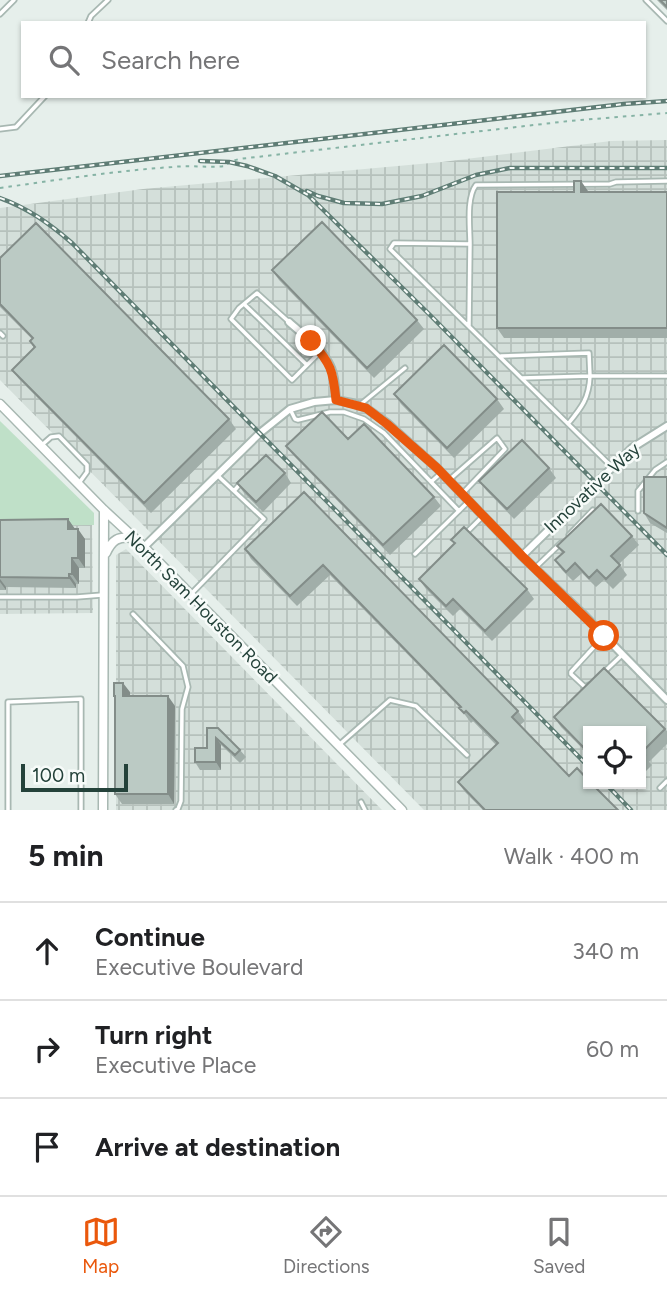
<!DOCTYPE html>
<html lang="en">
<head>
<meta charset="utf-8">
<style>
  :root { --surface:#fff; --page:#f2f2f2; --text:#202124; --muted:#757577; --line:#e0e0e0; --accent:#ea580c }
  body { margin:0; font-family:Figtree,sans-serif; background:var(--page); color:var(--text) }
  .controls { position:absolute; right:21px; bottom:21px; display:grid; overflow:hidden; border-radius:0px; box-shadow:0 2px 5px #0004 }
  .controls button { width:63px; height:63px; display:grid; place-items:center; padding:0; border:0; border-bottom:2px solid var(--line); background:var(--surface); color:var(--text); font:35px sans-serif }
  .scale { position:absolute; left:21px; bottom:18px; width:107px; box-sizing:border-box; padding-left:7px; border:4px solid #24423a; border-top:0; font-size:19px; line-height:24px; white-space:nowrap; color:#24423a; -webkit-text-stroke:5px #f7fbf9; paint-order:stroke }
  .stop { position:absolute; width:21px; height:21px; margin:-16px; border:5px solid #ea580c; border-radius:50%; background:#fff }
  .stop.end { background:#ea580c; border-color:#fff; box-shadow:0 2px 7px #0008 }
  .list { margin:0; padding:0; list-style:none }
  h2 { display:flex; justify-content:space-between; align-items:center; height:91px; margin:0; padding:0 28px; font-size:30px }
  h2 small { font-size:23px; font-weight:400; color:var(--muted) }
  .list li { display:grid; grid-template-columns:46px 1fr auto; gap:21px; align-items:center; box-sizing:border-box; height:98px; padding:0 28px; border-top:2px solid var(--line) }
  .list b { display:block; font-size:26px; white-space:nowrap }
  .list p { margin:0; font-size:23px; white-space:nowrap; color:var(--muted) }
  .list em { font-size:23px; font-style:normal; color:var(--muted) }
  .icon { flex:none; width:38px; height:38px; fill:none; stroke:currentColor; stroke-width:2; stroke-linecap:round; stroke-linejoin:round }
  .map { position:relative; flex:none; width:667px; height:810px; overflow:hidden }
  .search { position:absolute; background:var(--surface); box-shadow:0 2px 5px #0004; left:21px; right:21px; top:21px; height:77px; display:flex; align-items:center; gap:18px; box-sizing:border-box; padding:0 24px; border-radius:0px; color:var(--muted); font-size:26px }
  .sheet { height:385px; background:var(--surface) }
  nav { display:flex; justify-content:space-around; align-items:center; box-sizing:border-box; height:98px; border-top:2px solid var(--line); background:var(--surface); font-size:19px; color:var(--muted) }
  nav a { display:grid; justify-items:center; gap:4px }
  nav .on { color:var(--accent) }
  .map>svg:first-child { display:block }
  .industrial { fill:url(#industrial-grid); fill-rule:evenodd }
  .grass { fill:#bfe0c8 }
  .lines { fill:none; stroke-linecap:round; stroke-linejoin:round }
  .service-casing { stroke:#a8b8b2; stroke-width:7 }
  .minor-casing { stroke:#a8b8b2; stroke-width:10 }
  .tertiary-casing { stroke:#a8b8b2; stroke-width:11 }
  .path { stroke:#86b3a5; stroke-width:2; stroke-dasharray:3.5 5; stroke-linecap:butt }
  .service { stroke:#fff; stroke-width:3.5 }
  .minor { stroke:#fff; stroke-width:6 }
  .tertiary { stroke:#fff; stroke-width:8 }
  .rail-casing { stroke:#5f7d75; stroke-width:4.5 }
  .rail { stroke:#f7fbf9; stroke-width:2; stroke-dasharray:5; stroke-linecap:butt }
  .wall { fill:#a1aea9 }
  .shaded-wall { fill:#838d89 }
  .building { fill:#bbcac4; stroke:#838d89; stroke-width:2 }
  .route { stroke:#ea580c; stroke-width:9 }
  .labels { text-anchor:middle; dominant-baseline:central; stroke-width:5; stroke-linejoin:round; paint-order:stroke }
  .street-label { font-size:18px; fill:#24423a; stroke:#f7fbf9 }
</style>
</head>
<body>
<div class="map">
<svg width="667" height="810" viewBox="0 0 667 810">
  <defs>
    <pattern id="industrial-grid" width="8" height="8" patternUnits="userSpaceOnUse" patternTransform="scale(1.75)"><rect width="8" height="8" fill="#d4dfda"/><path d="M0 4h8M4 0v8" fill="none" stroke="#b6c1bc"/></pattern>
  </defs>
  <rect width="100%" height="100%" fill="#e6efeb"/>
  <!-- industrial -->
  <path class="industrial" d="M667,140V810H424L0,380V208L143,189L442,162L611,141ZM588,731H641V784H588Z
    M92,521L93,613L0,614V522Z
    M126,549L382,810H116V555Z"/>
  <!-- grass -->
  <path class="grass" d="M0,421L94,513V525L0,526Z"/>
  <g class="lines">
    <defs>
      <path id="service" d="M646,0L667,21
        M0,14L14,0
        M88,23L91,16L108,0
        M0,129L16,127L45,96
        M244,304L307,365
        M289,322L257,293L239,308L231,319L292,380L320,352
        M469,326L470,244
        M0,333L3,336
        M501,356L589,353L590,376L522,378
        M361,404L405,368
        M290,409L295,419L298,420L330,412H344L364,419L384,433L459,511
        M568,424C582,407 589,398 590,376H667
        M43,444L51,437L59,436L87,465V472L79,483
        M612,467L390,249L394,243L470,244C470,228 466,198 476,185L610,184L616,182L667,181
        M217,475L234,491
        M449,480L497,438L505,449L462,494
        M431,482L441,473
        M638,511V491L655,470L667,462
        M467,532L483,516
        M569,535L593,510
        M415,554L469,501
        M535,568L561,543
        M192,593L264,519L234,491L240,484
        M0,597H77L102,595
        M133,614L183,666L188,687L182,709L181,801L178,809L176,810
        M603,673L622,655
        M589,685L585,687L571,674V672L604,636
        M340,744L390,700L416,706L467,755
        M660,788L667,781
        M361,802L365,810
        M8,810V702L81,699V810"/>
      <path id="minor" d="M289,322C302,334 320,346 328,362C335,373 335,387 336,400
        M144,547L260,433L290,409L314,402L336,400L352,403L366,408L387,423L437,468L522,556L582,613L667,700
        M522,556L632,448L667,426"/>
      <path id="tertiary" d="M0,404L104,510L144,547L402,810
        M106,553C112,540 118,536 133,538
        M103,810L104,510"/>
    </defs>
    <!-- service casing -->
    <use href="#service" class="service-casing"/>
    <!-- minor casing -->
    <use href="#minor" class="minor-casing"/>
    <!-- tertiary casing -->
    <use href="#tertiary" class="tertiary-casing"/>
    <!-- path -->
    <path class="path" d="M0,188C57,180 114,171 172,167C190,165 208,168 226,166L229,162L239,159L569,121L667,113"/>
    <!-- service -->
    <use href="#service" class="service"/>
    <!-- minor -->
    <use href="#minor" class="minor"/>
    <!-- tertiary -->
    <use href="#tertiary" class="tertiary"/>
    <defs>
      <path id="rail" d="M200,161L229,162L247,166L275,176L308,195L430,315L667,555
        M0,176L624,104L667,101
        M307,191L318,196L344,203L382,204L422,196L476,175L510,168H667
        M0,198C28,208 50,224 72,243L588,766
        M606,784L631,810"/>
    </defs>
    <!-- rail casing -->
    <use href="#rail" class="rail-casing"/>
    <!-- rail -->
    <use href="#rail" class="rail"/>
  </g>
  <!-- wall -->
  <path class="wall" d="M657,0H667V10Z
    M588,191V192H667V338H504L497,328L574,192Z
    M0,258L229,419L236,429L151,513L19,379L12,370L34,348L30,341L32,339L0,307Z
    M272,270L417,320L424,329L374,378L279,280Z
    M394,394L497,399L504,409L454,458L401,404Z
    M286,446L434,497L441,506L390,555L293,455Z
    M549,468L556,478L514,519L486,490L479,481Z
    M285,473L291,483L263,512L244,493L237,483Z
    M667,477V533L650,523L644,513Z
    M304,492L518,711L525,721L520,725L569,776L618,810H483L465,792L458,782L496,745L473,721L471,723L460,708L330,575L297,606L251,559L245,549Z
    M68,519L75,529L85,539V568H79V584H76V588L6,587V590H0V520Z
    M632,536L639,545L619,564L627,575L613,589L604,580L596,587L582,573L573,581L562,570L555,560L562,553L557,546Z
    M451,540L527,589L534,599L492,641L460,609L453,616L426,589L419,579L454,544Z
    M130,692V696L175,706L174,804H122L115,794V698L114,696Z
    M554,717L665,729L667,731V744L649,762L652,765L643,774L641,772V731H588V754L561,727Z
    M207,728L240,750L246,757L240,763L221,745V770H200L195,762L207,748Z
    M617,784H627L622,788Z"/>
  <!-- shaded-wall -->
  <path class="shaded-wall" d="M581,181L588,191V202L581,192Z
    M68,519L75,529H68Z
    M78,529L85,539V568L78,558Z
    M72,558L79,568V584L72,574Z
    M69,574L76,584V588L69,578Z
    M0,579L6,587V590L0,582Z
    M123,683L130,692V706L123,696Z
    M168,696L175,706L174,804L168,794Z
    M216,738L221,745V770L216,762Z"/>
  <!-- building -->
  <path class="building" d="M660,0H667V7Z
    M574,181H581V192H667V328H497V192H574Z
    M322,222L417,320L367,368L272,270Z
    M36,223L229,419L144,503L12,370L35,347L30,341L33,338L0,304V258Z
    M444,345L497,399L447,448L394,394Z
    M322,412L348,439L364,424L434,497L383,545L286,446Z
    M522,440L549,468L507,509L479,481Z
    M266,455L285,473L256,502L237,483Z
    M644,477H667V528L644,513Z
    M304,492L518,711L512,717L569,776L577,768L588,780V784H592L618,810H485L458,782L498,743L466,711L464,713L459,708L461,707L323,565L290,596L245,549Z
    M601,504L632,536L611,556L620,565L606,579L597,570L589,578L575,563L566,572L555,560L564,552L557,546Z
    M68,519V529H78V558H72V574H69V578L0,577V520Z
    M464,527L527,589L485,631L453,599L446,606L419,579L455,543L451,540Z
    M604,668L665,729L642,752L645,755L641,760V731H588V752L554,717Z
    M114,683H123V696H168V794H115V696H114Z
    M207,728H218L240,750L235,755L216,738V762H195V748H207Z"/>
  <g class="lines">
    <!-- route -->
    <path class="route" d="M311,341C331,364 333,370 336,400L366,408L387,424L437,468L522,556L604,636"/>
  </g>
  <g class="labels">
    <!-- street labels -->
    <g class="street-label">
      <text transform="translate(592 488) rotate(-43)">Innovative Way</text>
      <text transform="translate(201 607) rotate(45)">North Sam Houston Road</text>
    </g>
  </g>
</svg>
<div class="controls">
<button><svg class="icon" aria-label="locate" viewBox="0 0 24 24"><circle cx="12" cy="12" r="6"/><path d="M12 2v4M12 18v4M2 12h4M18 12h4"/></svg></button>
</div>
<div class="scale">100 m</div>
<div class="stop" style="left:604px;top:636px"></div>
<div class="stop end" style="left:311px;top:341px"></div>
<div class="search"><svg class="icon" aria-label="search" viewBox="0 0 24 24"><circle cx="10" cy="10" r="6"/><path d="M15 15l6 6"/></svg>Search here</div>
</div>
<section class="sheet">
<h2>5 min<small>Walk · 400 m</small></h2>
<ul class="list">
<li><svg class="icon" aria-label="ahead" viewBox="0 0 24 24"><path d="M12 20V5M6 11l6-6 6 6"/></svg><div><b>Continue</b><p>Executive Boulevard</p></div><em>340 m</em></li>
<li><svg class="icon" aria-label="right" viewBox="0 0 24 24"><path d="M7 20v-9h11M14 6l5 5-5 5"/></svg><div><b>Turn right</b><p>Executive Place</p></div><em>60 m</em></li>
<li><svg class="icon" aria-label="arrive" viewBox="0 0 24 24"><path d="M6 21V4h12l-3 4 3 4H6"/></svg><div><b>Arrive at destination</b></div></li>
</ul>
</section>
<nav>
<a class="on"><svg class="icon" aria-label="map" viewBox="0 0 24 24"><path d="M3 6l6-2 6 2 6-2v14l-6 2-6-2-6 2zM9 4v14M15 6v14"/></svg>Map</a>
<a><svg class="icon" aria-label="directions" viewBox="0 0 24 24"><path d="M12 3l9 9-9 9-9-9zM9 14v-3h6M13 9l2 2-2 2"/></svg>Directions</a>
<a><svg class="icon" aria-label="saved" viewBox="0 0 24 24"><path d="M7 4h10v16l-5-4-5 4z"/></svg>Saved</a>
</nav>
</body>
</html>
